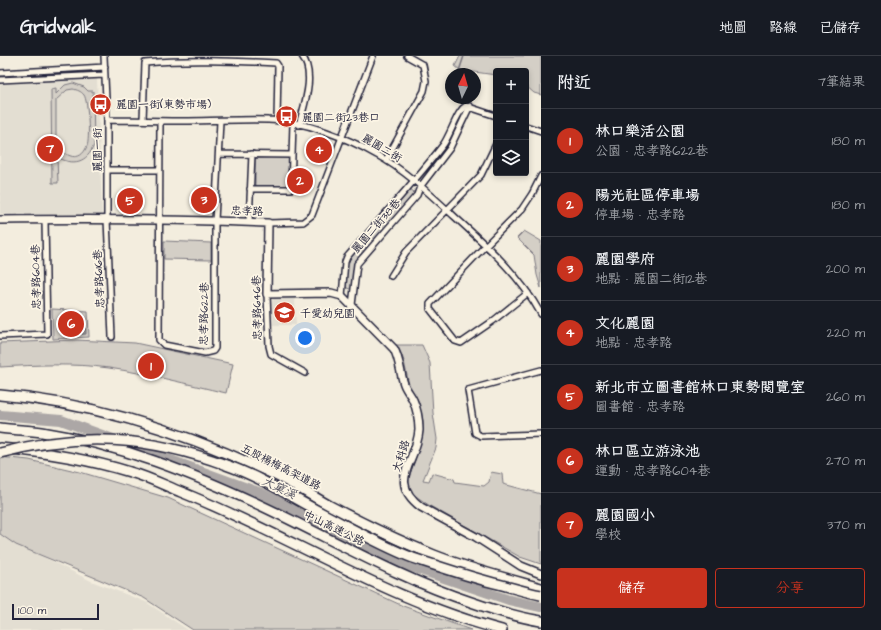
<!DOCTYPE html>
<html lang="zh-TW">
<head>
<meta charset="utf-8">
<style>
  :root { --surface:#171b24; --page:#242831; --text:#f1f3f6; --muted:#9ea1a6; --line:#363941; --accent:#c8321e }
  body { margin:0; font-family:"Architects Daughter","LXGW WenKai TC",sans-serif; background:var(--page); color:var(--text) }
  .controls { position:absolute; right:12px; top:12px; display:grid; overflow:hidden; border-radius:4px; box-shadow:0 2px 6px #0003 }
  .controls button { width:36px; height:36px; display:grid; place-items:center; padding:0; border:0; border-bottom:1px solid var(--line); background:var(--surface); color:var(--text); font:20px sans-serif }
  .compass { position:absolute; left:445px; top:12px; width:36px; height:36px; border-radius:50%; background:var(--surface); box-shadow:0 2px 6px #0003; rotate:5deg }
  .scale { position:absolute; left:12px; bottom:10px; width:87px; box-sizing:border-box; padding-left:4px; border:2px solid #22223b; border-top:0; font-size:11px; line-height:14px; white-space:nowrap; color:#22223b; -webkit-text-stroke:3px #fcf5e5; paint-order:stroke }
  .you { position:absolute; left:305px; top:282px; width:14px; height:14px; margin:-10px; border:3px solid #fff; border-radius:50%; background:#1a73e8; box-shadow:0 0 0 6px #1a73e833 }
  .badge { display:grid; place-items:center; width:26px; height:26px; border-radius:50%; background:var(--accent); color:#fff; font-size:13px; font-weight:700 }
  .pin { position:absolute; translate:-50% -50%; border:2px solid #fff; box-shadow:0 1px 4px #0006 }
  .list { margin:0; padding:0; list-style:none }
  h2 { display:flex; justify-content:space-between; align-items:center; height:52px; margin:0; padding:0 16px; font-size:17px }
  h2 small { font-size:13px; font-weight:400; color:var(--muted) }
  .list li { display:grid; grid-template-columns:26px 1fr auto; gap:12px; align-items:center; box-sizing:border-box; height:64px; padding:0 16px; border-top:1px solid var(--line) }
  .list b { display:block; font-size:15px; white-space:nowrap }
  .list p { margin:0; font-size:13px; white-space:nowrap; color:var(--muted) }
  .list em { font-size:13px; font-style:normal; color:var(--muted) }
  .actions { display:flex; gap:8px; padding:12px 16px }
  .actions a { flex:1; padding:9px 0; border:1px solid var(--accent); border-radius:4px; text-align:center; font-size:14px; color:var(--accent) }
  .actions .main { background:var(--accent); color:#fff }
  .icon { flex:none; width:22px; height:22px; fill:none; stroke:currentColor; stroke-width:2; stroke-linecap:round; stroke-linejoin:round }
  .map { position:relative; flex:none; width:541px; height:574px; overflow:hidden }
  header { display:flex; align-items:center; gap:24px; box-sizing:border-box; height:56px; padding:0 20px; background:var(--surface); border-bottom:1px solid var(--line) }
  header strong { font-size:19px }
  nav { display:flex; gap:22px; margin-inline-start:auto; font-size:14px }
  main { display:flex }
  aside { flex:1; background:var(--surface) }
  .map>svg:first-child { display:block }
  .built { fill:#e3ded2 }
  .green { fill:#d4cfc6; stroke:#7b7880; fill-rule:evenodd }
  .water { fill:#aca7a6; stroke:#75727b }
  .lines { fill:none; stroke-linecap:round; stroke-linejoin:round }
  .stream { stroke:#75727b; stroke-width:1.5 }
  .river { stroke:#aca7a6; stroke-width:10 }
  .street-casing { stroke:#22223b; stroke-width:8 }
  .secondary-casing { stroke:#22223b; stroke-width:10 }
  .highway-casing { stroke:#22223b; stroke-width:12 }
  .street { stroke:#fcf5e5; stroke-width:5 }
  .secondary { stroke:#fcf5e5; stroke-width:7 }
  .highway { stroke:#fcf5e5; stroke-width:9 }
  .highway-bridge-casing { stroke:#22223b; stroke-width:12; stroke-linecap:butt }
  .highway-bridge { stroke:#fcf5e5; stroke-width:9 }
  .labels { text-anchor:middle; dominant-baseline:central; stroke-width:3.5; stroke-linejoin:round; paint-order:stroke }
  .poi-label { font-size:11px; fill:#22223b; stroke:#fcf5e5; text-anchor:start }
  .street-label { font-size:11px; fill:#22223b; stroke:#fcf5e5 }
  .water-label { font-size:12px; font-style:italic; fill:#525160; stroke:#fcf5e5 }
</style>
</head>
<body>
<header>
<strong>Gridwalk</strong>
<nav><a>地圖</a><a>路線</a><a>已儲存</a></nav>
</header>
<main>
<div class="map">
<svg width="541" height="574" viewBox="0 0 541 574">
  <rect width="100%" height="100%" fill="#f3edde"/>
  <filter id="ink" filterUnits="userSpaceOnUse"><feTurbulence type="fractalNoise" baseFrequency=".025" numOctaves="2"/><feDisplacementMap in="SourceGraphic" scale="8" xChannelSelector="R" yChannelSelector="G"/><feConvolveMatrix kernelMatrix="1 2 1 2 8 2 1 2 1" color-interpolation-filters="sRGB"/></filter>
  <g filter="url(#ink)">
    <!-- built -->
    <path class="built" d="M97,23L102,158H0V28Z
      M274,241H295L296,269H272V245Z
      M0,479L91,525L146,546L188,574H0Z"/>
    <!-- green -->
    <path class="green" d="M460,0H541V39L534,37L526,30V15H496V19L460,14L455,10Z
      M97,14V17L26,21L23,19L26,18Z
      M73,27L84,31L88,35H93L94,89C87,107 73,110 57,101L58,127H52L51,33L56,32V38L65,29ZM73,33C77,34 81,35 84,39C88,44 90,84 87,90C80,108 65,100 56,89V44L67,34Z
      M255,101L289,102L288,131H255Z
      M410,133L414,136V138L373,185L371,184L369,180L407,135Z
      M524,175L541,185V232L537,219L534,199L517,182Z
      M164,185L211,187V204L164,203Z
      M361,189L366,190V194L354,207L352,231L350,233L347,232L345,230L347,207Z
      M52,253L88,255L89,281L53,283Z
      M76,284L135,287L233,308L226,337C187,328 149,318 109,312C73,307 36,309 0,311V287Z
      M396,289H422L430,307L433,357L437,383L436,392L423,424L429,425L432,417L454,423L455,426L484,430L489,426L491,416L502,418L503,428L541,438V508L520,501L430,450L413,438L409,430V421L421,386L423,376V365L419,346L409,329L404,305L401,297Z
      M0,401L29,404L80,416L168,442L403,550L471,574H193L144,542L16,489L0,478Z"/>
    <!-- water -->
    <path class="water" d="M85,262L86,278L64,279V264Z"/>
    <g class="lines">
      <!-- stream -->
      <path class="stream" d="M458,18L464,0"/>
      <!-- river -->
      <path class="river" d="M0,359L61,364L261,437L403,508L509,544L541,551"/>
      <defs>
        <path id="street" d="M104,0L107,64V163L112,281
          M0,17L105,11
          M0,24L104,19
          M107,64C134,64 161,65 189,65C215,65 242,63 268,64C302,64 348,82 377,99C405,114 431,139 455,161C488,191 519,218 541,258
          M143,64L145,7C188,3 232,5 276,7L278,10L277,65
          M160,65L159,284L164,289L205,297L213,295L215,292V165L220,65
          M299,69C304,49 316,18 302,0
          M526,70L541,75
          M219,98L292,99
          M386,104L424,35L426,25L423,9L407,0
          M107,114H159
          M250,133H291L293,67
          M249,166L252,98
          M268,167L303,166L312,159L373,0
          M391,220L406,196L481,119L496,88
          M528,237L493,265L461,287L455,285L430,253V248L486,189L522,153L532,138L541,120
          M267,238L269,290L271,298L305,317
          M342,240L345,206L347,201C379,164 413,128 443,89C450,80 458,53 466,50L496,60
          M352,249L357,208L417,139L420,131L450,92L470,50
          M0,280L47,278L45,164
          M541,314L468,334L475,377L481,380L541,378"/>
        <path id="secondary" d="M0,164C89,163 179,163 268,167L267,238L331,237L342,240L394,293C400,304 400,317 404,328C406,334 411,339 413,344C417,353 419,364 419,374C417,407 386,424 421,451L476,481L521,510L541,518"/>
        <path id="highway" d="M0,339C97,347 190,378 277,420C296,429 312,440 330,450C364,468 399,485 434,499C469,513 505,522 541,532
          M0,372C14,374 28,374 42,376C119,388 192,417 262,450C332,483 398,522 471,546C494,554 517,561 541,565
          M0,392C44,396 88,403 130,416C148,421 164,429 181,436C289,479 389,545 502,574"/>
      </defs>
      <!-- street casing -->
      <use href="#street" class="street-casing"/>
      <!-- secondary casing -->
      <use href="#secondary" class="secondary-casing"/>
      <!-- highway casing -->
      <use href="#highway" class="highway-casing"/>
      <!-- street -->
      <use href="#street" class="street"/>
      <!-- secondary -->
      <use href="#secondary" class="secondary"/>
      <!-- highway -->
      <use href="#highway" class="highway"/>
      <defs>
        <path id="highway-bridge" d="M0,397C80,376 148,380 226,409C258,420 288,439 318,455C349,471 380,489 413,502C440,511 467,520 494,527C510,531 525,536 541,539"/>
      </defs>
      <!-- highway-bridge casing -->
      <use href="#highway-bridge" class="highway-bridge-casing"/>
      <!-- highway-bridge -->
      <use href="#highway-bridge" class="highway-bridge"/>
    </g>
  </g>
  <!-- icons -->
  <defs>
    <symbol id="bus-disc" viewBox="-11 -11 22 22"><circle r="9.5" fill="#c8321e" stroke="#fcf5e5"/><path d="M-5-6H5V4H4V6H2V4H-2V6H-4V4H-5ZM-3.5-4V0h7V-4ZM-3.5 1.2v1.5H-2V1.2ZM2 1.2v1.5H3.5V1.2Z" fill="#fff"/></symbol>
    <symbol id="school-disc" viewBox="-11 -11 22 22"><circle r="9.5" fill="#c8321e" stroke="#fcf5e5"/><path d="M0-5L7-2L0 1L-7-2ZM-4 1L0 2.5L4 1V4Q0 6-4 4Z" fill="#fff"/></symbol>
  </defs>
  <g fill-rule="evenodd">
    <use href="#bus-disc" x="88" y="36" width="25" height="25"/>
    <use href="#bus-disc" x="274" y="48" width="25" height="25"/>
    <use href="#school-disc" x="272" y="244" width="25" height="25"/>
  </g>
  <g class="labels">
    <!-- poi labels -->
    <g class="poi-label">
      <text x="116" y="48">麗園一街(東勢市場)</text>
      <text x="302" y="61">麗園二街23巷口</text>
      <text x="300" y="257">千愛幼兒園</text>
    </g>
    <!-- street labels -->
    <g class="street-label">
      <text transform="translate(382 92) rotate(31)">麗園二街</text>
      <text transform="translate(97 94) rotate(-90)">麗園一街</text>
      <text transform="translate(247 155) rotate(2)">忠孝路</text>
      <text transform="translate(376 170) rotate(-49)">麗園二街38巷</text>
      <text transform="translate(36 221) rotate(-91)">忠孝路604巷</text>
      <text transform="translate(99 223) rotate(-93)">忠孝路616巷</text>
      <text transform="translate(257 252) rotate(-91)">忠孝路646巷</text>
      <text transform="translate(204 258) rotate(-89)">忠孝路622巷</text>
      <text transform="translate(401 400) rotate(-72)">大科路</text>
      <text transform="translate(281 411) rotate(27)">五股楊梅高架道路</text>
      <text transform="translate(334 472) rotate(26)">中山高速公路</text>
    </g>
    <!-- water labels -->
    <g class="water-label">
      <text transform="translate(279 432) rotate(25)">大窠溪</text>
    </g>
  </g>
</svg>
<div class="controls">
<button>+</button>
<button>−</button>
<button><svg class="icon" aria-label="layers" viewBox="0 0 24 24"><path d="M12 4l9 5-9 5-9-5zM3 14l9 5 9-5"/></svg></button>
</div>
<svg class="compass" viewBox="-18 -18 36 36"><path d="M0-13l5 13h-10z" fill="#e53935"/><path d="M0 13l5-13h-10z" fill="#9ea1a6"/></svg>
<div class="scale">100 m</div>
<div class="you"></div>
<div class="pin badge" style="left:151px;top:310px">1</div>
<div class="pin badge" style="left:300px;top:125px">2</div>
<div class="pin badge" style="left:204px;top:144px">3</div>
<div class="pin badge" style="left:319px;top:94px">4</div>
<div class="pin badge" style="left:130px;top:145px">5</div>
<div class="pin badge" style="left:71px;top:268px">6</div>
<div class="pin badge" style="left:50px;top:93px">7</div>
</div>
<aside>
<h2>附近<small>7筆結果</small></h2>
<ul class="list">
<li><span class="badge">1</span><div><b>林口樂活公園</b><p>公園 · 忠孝路622巷</p></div><em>180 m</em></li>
<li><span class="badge">2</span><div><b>陽光社區停車場</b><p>停車場 · 忠孝路</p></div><em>180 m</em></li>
<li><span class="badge">3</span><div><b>麗園學府</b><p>地點 · 麗園二街12巷</p></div><em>200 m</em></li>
<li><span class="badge">4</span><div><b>文化麗園</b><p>地點 · 忠孝路</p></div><em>220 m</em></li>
<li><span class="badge">5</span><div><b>新北市立圖書館林口東勢閱覽室</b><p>圖書館 · 忠孝路</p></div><em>260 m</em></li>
<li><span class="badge">6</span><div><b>林口區立游泳池</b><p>運動 · 忠孝路604巷</p></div><em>270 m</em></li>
<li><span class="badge">7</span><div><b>麗園國小</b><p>學校</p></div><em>370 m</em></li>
</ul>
<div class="actions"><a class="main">儲存</a><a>分享</a></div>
</aside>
</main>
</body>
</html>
